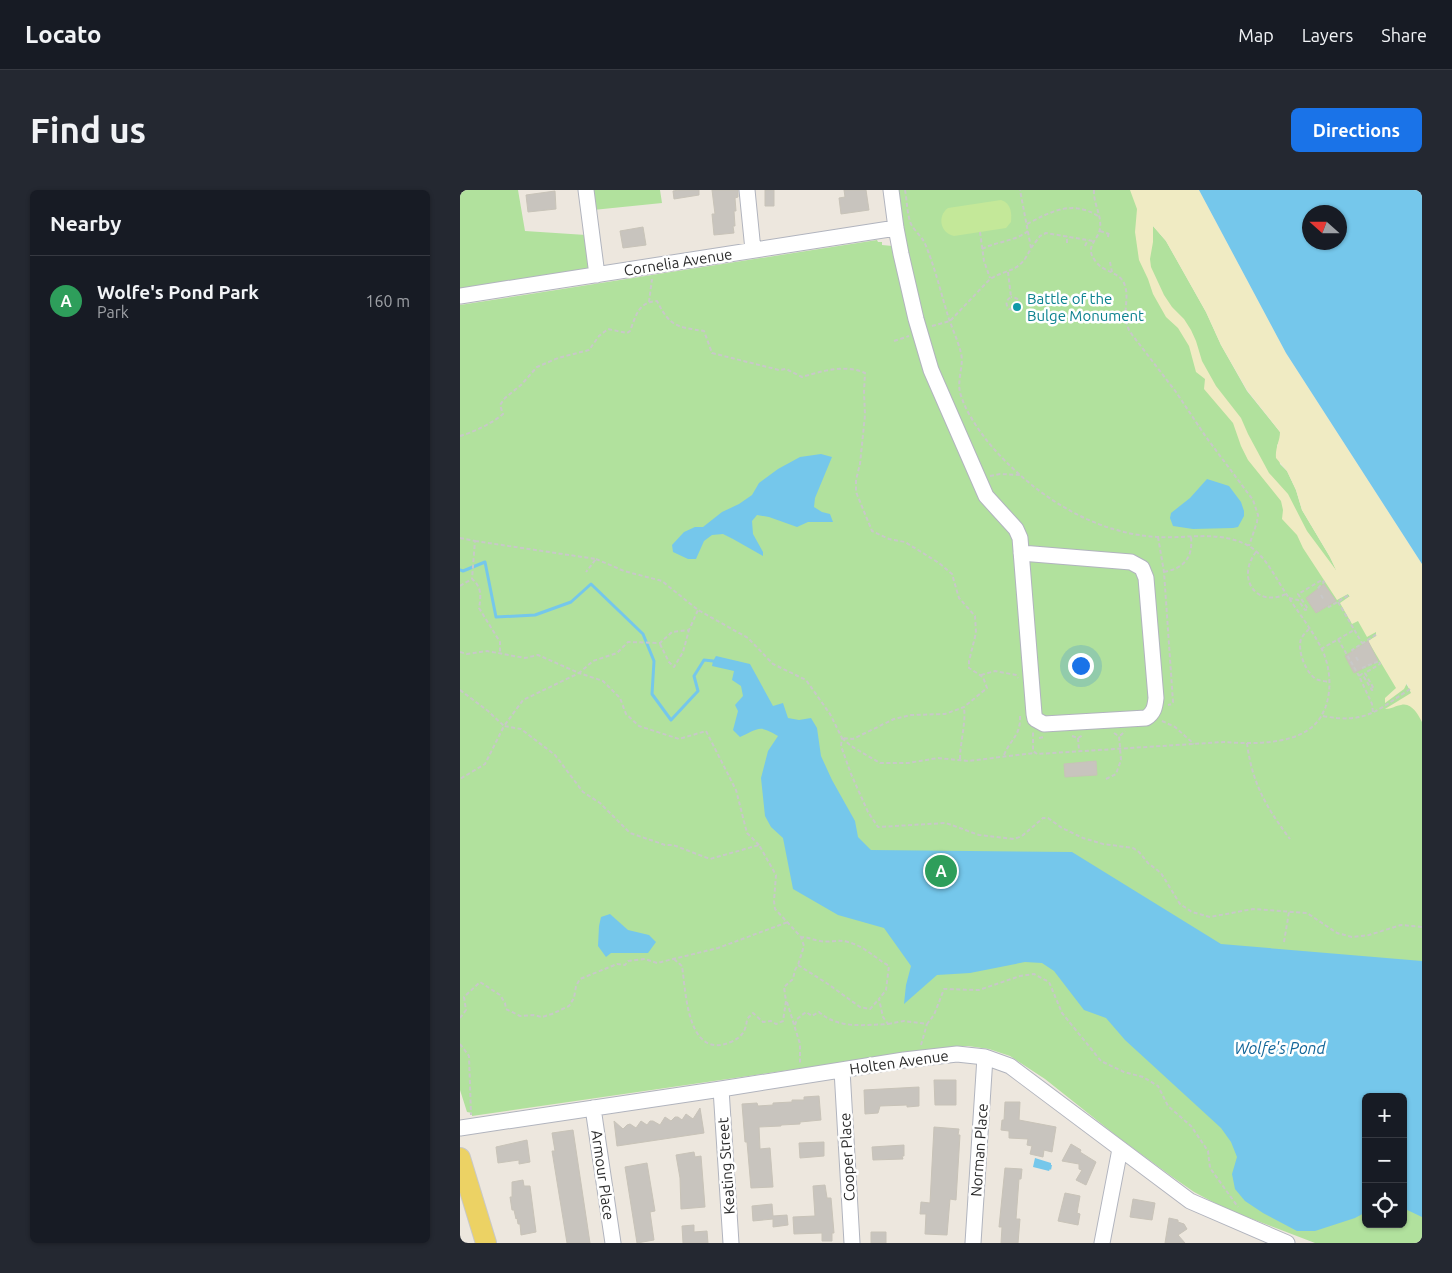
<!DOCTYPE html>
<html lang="en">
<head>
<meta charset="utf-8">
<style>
  :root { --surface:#171b24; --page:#242831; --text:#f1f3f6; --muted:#9ea1a6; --line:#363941; --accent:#1a73e8 }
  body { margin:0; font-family:Ubuntu,sans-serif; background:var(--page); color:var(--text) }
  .controls { position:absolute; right:15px; bottom:15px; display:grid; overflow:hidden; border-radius:8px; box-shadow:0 1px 4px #0004 }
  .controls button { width:45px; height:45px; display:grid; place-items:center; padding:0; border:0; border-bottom:1px solid var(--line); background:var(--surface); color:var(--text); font:25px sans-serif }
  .compass { position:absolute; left:842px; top:15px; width:45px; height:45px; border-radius:50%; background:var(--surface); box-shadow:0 1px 4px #0004; rotate:291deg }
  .you { position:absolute; left:620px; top:475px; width:18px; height:18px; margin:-12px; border:4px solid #fff; border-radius:50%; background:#1a73e8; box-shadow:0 0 0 8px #1a73e833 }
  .badge { display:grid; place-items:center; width:32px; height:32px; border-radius:50%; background:var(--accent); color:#fff; font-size:16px; font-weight:700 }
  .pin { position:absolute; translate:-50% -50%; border:2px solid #fff; box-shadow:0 1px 5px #0006 }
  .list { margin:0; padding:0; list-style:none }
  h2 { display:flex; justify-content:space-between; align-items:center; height:65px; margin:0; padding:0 20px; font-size:21px }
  h2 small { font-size:16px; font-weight:400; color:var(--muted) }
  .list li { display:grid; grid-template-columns:32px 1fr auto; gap:15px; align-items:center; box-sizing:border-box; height:90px; padding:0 20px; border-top:1px solid var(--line) }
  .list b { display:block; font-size:19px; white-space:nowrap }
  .list p { margin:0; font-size:16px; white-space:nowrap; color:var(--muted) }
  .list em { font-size:16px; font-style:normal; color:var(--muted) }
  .icon { flex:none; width:28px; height:28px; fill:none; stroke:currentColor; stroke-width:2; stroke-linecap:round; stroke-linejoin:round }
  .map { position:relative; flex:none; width:962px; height:1053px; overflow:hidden; border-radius:8px }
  header { display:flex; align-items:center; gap:30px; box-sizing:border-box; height:70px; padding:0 25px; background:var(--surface); border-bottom:1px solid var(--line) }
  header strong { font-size:24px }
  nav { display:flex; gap:28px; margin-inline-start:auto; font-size:18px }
  .intro { display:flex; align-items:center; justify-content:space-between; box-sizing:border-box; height:120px; padding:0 30px }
  h1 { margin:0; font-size:35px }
  .button { padding:12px 22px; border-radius:8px; background:var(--accent); color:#fff; font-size:18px; font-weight:700 }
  main { display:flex; gap:30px; padding:0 30px }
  aside { flex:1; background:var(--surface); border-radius:8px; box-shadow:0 1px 4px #0004 }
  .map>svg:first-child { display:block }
  .green { fill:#b1e19d; fill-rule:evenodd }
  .sand { fill:#f0ebc3; fill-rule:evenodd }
  .pitch { fill:#c4e899 }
  .water { fill:#75c7eb; fill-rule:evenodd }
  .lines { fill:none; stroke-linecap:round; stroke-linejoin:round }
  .stream { stroke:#75c7eb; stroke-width:3 }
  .building { fill:#c8c4be; stroke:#c8c3b8 }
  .minor-casing { stroke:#b1b4be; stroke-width:17 }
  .major-casing { stroke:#c8c8c8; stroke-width:22 }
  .path { stroke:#c8c8c8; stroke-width:2; stroke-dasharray:4 2.5; stroke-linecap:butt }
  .minor { stroke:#fff; stroke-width:15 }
  .major { stroke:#ecd264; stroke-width:20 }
  .culture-dot { fill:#0f9aa8; stroke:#fff; stroke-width:2 }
  .labels { text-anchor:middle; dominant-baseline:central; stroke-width:5; stroke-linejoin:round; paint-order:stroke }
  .street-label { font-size:15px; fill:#2b2b2b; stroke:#fff }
  .culture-label { font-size:15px; fill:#0d838f; stroke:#fff; text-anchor:start }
  .water-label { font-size:16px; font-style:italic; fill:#126699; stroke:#fff }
</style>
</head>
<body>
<header>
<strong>Locato</strong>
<nav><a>Map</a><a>Layers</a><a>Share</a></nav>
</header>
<div class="intro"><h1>Find us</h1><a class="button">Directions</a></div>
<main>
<aside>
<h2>Nearby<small></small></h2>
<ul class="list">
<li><span class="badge" style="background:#2e9e5b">A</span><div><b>Wolfe's Pond Park</b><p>Park</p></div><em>160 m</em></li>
</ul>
</aside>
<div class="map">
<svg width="962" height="1053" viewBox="0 0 962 1053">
  <rect width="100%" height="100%" fill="#ede7de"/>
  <!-- green -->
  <path class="green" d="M0,0H58L65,41L126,45L129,77L126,80L0,99Z
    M130,0H200L202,13L133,20Z
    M437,0H681L693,36L706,51L746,122L761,155L787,201L820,242V249L817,256L820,274L827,281L836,300L842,320L870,367L888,404L916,442L951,502L962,506V1053H855L766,1019L734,1002L711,986L658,947L585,889L550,866L529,859L508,856L489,857L12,926V923L7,922L0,900V115L417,50L418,52H422V55L443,57ZM906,907H943V1034H906Z"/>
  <!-- sand -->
  <path class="sand" d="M670,0H739L826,163L962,374V532C958,524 951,512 941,515C934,516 932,519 925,519L951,503L947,493L944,499L925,513V508L936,498L908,451L916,446V442L907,447L898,431L892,434L880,413L890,406L888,404L877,410L843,358L837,345L822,329L823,320L821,311L788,270L781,256L773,233L744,199L745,189L736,182L729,156L718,138L706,127L693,104L688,89L679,70L675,42L677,19ZM693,36L706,51L746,122L761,155L787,200L820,242C820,251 815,258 816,268L827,281L836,300L842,320L870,367L876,380L847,341L828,304L809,283L788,244L781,228L756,196L742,171L736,151L731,140L724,129L712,117L704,105L691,77L690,69L693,52Z"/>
  <!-- pitch -->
  <path class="pitch" d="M541,10C551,13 552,23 551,32L546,38L494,46C480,43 477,26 488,18Z"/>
  <!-- water -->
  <path class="water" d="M739,0H962V374L826,163ZM849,22H879V52H849Z
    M361,264L372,267L355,308L354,317L362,322L370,324L373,332H348L337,337L309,327L297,325L292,331L293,344L303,362V366L273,349L263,344L252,345L244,351L236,369H228L213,362L212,355L224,342L235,337H243L262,322L279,314L292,305L299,293L318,279L340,267Z
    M747,289L769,296L781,312L784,321V326L778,337L773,338L733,339L713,336L710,328L711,323L730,308Z
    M256,466L290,474L313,516L323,513L328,528L339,530L351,528L357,538L361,566L372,590L395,631L398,647L411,660L612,662L761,754L962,771V1027L943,1018V907H906V1022L895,1028L855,1041H837L803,1023L785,1011L775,999L772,984L777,967L771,952L761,938L665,850L646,828L624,820L594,781L582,773L565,772L510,783L477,785L444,814L446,795L451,776L424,738L378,725L333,699L323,648L311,637L305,626L301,588L308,561L318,546C298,534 299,539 280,547L273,540L278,521L275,515L283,506L281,496L272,490L274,481L252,476L253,471Z
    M150,724L168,740L189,745L196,752L188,763H151L146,767L138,756L139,736L141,727Z
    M575,968L591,973V975H592L591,980L590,979L589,981L573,977Z"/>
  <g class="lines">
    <!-- stream -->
    <path class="stream" d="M0,380L3,381L25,372L36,427L75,425L111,412L131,394L183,444L194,471L192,504L211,530L238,501L234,486L244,470L253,471"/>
  </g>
  <!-- building -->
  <path class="building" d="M219,0H239V5L214,9L213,1Z
    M252,0H278V7L275,8L276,21H274L275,36H273L274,43L254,45L252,24H255Z
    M305,0H314V16H305Z
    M384,0H406L409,20L381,24L379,8L385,7Z
    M95,1L96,19L68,22L66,5Z
    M183,37L186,55L163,58L160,41Z
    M864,394L876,411L856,423L846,408Z
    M908,451L918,471L894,483L885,466Z
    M636,571L637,585L605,587L604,574Z
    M474,890H496V915H475Z
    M459,897V916L447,917V915L420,916L418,923L405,924L404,900Z
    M359,906L361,930L340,932V934L321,935V936L299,937L300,959L310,958L313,997L291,998L287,952H285L282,914L297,913L298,916L313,915V913L332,912V910H344V907Z
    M545,912H560L559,930L596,937L592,962L584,960L583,967L570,964L572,956L567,955L568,949L549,948V941L541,940L542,930H544Z
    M240,918L244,943L157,956L154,931L163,939L167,935L170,934L176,938L181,931L187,935L190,931H193L200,935L205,927L211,931L215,927H218L222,930L226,924L233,929Z
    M474,937L499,939L498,945H500L496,1010L490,1009L487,1045L465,1044L466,1024H460L461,1012L470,1013Z
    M113,940L127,1033L130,1053H107L92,961H95L92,943Z
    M67,950L70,972L59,974V970L38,973L36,957Z
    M364,952V966L340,968L339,953Z
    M611,954L621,960L620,962L636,972L626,995L616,990L622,980L619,979V974L602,971Z
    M444,955V966H442L443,969L413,970L412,957Z
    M234,962L235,967L241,966L245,1017L221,1019L220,988L216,965Z
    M187,973L195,1021L190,1022L194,1050L177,1053L165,977Z
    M545,978L562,979L561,989H559L556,1029H560L558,1053H541L542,1037H539Z
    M63,990L64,996H70L76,1042L61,1045L60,1034H58L57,1028L56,1029L54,1020H52L50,1007H52V992Z
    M365,995L367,1008H371L374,1043H372V1051H362V1043L334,1044L333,1027L355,1026L353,996Z
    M605,1003L620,1006L617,1023L620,1024L618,1035L598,1031Z
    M673,1009L695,1013L692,1030L670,1027Z
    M312,1014L313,1026L327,1025L328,1035L313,1037V1029L293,1031L292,1016Z
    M709,1028L718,1030V1032L724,1034L727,1039L718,1045L725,1053H705Z
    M234,1035V1042L247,1041L248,1053H223L222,1036Z
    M411,1042H426V1053H411Z"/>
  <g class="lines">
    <defs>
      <path id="minor" d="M126,0L137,85
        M287,0L293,60
        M431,0L436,38L441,64L456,129L471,180L526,306L556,339L560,348L574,524L575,529L584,534L686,528C694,523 695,517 696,508L686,388L682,378L671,372L561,363
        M0,106L436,38
        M382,880L392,1053
        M261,899L271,1053
        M133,918L153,1053
        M0,938L261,899L444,870L497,864L525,867L550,876L730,1011L827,1053
        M513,1053L525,867
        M642,1053L660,959"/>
      <path id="major" d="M0,968L26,1053"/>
    </defs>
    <!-- minor casing -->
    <use href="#minor" class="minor-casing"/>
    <!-- major casing -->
    <use href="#major" class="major-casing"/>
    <!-- path -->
    <path class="path" d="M445,0C447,10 447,25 451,34C455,42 463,47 466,56C475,78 481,103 488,126C492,138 498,151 501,163C504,176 497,189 500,202C504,220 521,244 533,258C575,305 632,343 697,347C727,349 758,340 787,355C805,364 816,389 827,405C839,424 855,443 864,464C873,487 872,520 852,537C831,555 790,554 764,552L577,564L573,561V542
      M634,0C633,13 642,26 640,38C639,51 622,56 637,73C644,82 659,82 664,93C671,110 660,123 670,142L716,202L746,247L793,310L798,325L797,332L789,356
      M567,34C592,21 612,10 638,26
      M640,41L649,44
      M520,42L524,71L530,88
      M648,47L649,41
      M607,53V46
      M625,56L628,50
      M571,58L580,46L586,43L633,51
      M522,59C537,51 554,52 568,41
      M650,72L652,82
      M548,82L551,107C546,110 545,114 549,119L555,120L559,116V110L554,107H551
      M189,112L192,89
      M472,136L490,131L530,89C550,77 559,84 571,58L560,0
      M434,151L449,146
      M0,246C16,241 31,234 43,224L40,215L45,208L61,195L77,177L98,168L129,160L139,146L148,139L167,143L170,141C176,126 178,112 197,111C210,137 217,137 244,141L252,163L319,180L326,179L342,187C362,181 385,174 405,183L404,202L405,225L400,274L396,290V302L412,341L429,349L445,352L479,373L492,384L499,408L515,426L516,443L509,471V478L523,487L527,498L504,517L485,524L451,525L434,529L393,549L382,548
      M530,286L540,284L560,285
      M698,347L704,382L713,512L712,514L708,515
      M0,348L15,351L12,389
      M15,351L136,369L126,382
      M796,362C776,388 796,418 826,404
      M136,369L164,381L202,391L238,420L288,448L313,474L346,490L370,524L382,548L381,556L391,584L408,622L418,637L486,633L519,645L554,649L562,646L583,628H588L602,638L623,648L643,654L673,658L679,662L688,673L701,683L720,714L732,722L750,727L793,719L847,723L877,743L892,747L909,745L941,735L962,737
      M704,382C724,378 733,368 731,347
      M0,396L12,389C22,397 21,407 19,418L40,452V462
      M861,405L864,410
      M829,408L838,410L845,420L848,419L838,404L862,390L864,392L857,399
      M878,412L902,453
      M868,416L869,417L889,405
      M849,439C846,442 843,445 841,449C837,461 846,483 856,489C860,491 865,491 868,492
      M878,449L899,486
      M200,454L209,472L214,477L223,462L229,440
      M861,459L894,440
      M893,461L892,460L917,444
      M0,462L7,464L27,461L65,468L78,465L119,483L133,471L157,463L168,452L200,453L212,442L229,440L238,420
      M896,467L899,472
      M902,478L919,471L920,474L905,483L914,499L912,500L902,484L899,486L912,514L913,523
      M521,485L535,481L556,485L558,488
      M0,500L28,521L44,536L25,574L0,589
      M863,526C906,534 916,521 950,499
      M702,531L715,537L734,554
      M654,543L657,545H661L665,541
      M612,546L618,548L623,545
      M382,548L391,556L420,573H448L478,568L508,571L574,563
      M579,548L585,547
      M618,548L619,561
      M787,553C792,593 806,617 830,649
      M544,565C551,548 561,546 560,525
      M500,569C500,552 506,535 504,517
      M646,589L656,584L661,570L659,545
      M299,655L287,643L276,600L246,541L219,549L179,536L166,524L160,508L143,491L119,483L63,510L44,536L61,539L95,565L123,602L140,613L170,643L205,655H213L250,669L299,655L316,685L314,711L315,719L341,747L344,756L338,775
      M824,752L829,722
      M214,769L222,776C226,802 227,871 271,852C282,847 286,841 287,829L293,823L303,832L311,831L316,834L323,831L326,811L324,797L333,789L335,780L338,775L368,794L400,817L410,819L419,809
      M327,812L340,854V873
      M0,828L6,820L4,807L20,792L40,805L45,813L46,819L60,826L73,825L82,827L92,824L109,816L114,808L116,796L120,789L157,774L165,775L168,771L185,769L197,773L258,758L328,732
      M428,834L444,831L467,834L474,825L484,799L519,800L560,786L574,784L589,792L602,823L641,871L664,882L683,887L698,896L708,916L731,936L748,961L750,978L778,1017
      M335,835L337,829L346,822L352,826L359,822C378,839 404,835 428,834L423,827L419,809L426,800L429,776C415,768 404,756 388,752C378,749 369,753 360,751C353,750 348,747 341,747
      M0,854L9,866L11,925
      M461,855L467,834"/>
    <!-- minor -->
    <use href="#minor" class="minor"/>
    <!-- major -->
    <use href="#major" class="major"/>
  </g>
  <!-- markers -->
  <circle class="culture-dot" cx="557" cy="117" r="5"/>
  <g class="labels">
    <!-- street labels -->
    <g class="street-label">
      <text transform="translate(218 72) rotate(-9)">Cornelia Avenue</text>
      <text transform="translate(439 872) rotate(-8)">Holten Avenue</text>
      <text transform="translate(519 960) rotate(-86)">Norman Place</text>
      <text transform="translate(387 967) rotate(-93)">Cooper Place</text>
      <text transform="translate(266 976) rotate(-94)">Keating Street</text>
      <text transform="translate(143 985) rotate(82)">Armour Place</text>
    </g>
    <!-- culture labels -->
    <g class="culture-label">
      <text x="567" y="108">Battle of the<tspan x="567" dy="17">Bulge Monument</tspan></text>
    </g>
    <!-- water labels -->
    <g class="water-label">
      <text x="820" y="858">Wolfe's Pond</text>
    </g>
  </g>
</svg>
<div class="controls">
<button>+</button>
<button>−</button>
<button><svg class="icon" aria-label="locate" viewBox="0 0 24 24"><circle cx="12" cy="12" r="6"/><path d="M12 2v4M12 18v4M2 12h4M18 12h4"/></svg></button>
</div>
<svg class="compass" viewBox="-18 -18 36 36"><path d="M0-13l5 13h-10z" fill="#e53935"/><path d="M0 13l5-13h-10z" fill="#9ea1a6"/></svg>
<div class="you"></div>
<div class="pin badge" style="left:481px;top:681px;background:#2e9e5b">A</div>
</div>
</main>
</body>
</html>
